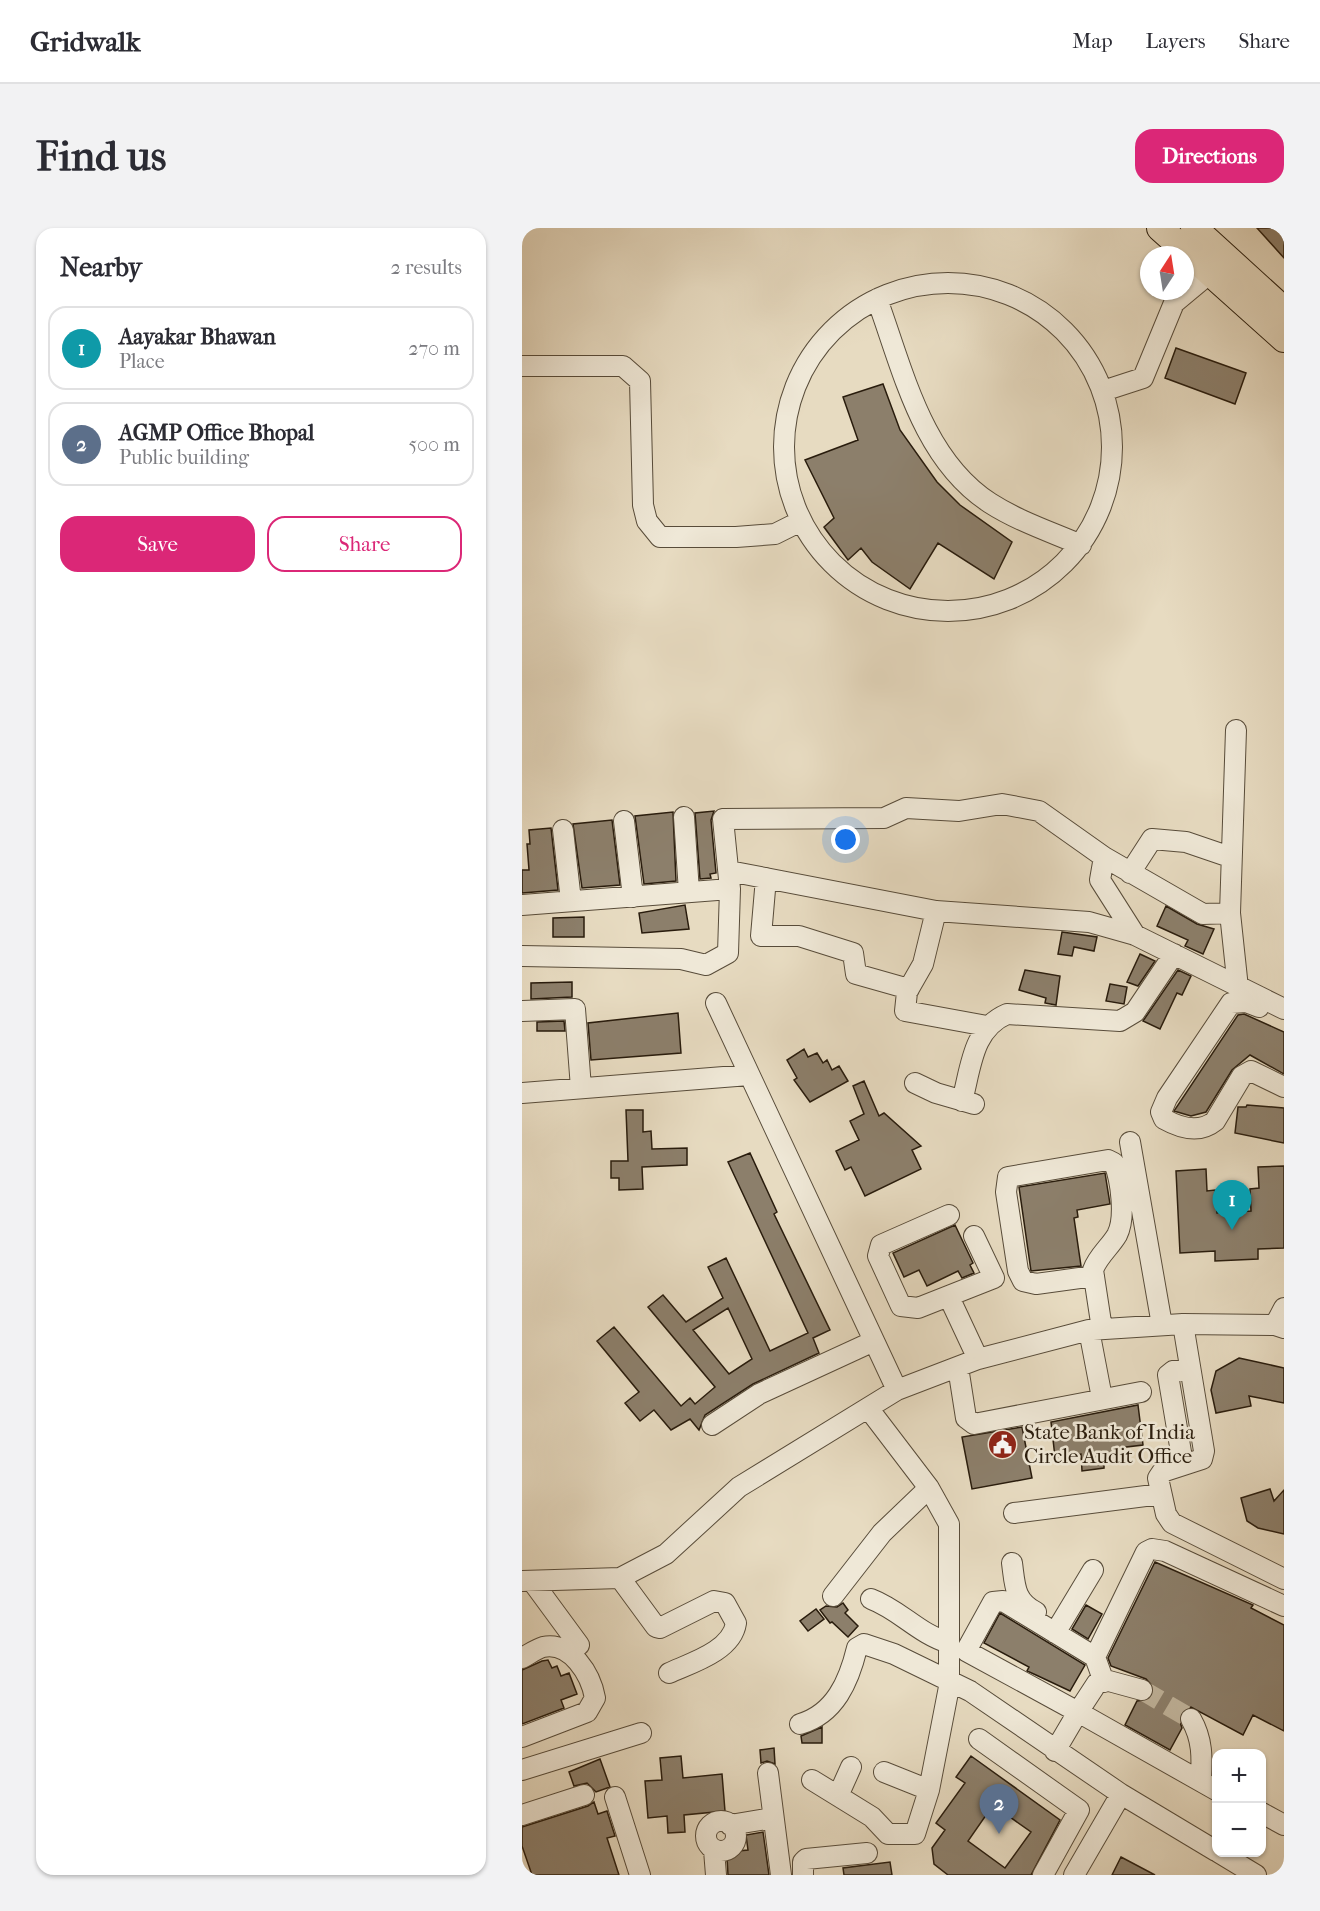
<!DOCTYPE html>
<html lang="en">
<head>
<meta charset="utf-8">
<style>
  :root { --surface:#fff; --page:#f2f2f3; --text:#2b2b33; --muted:#7c7c81; --line:#e1e1e2; --accent:#db2777 }
  body { margin:0; font-family:"IM FELL French Canon",serif; background:var(--page); color:var(--text) }
  .controls { position:absolute; right:18px; bottom:18px; display:grid; overflow:hidden; border-radius:12px; box-shadow:0 2px 4px #0004 }
  .controls button { width:54px; height:54px; display:grid; place-items:center; padding:0; border:0; border-bottom:2px solid var(--line); background:var(--surface); color:var(--text); font:30px sans-serif }
  .compass { position:absolute; left:618px; top:18px; width:54px; height:54px; border-radius:50%; background:var(--surface); box-shadow:0 2px 4px #0004; rotate:12deg }
  .you { position:absolute; left:324px; top:612px; width:21px; height:21px; margin:-15px; border:4px solid #fff; border-radius:50%; background:#1a73e8; box-shadow:0 0 0 9px #1a73e833 }
  .badge { display:grid; place-items:center; width:39px; height:39px; border-radius:50%; background:var(--accent); color:#fff; font-size:20px; font-weight:700 }
  .pin { position:absolute; translate:-50% -50px; filter:drop-shadow(0 2px 3px #0008) }
  .pin::after { content:''; position:absolute; top:32px; width:21px; height:18px; background:inherit; clip-path:polygon(0 0,100% 0,50% 100%) }
  .list { margin:0; padding:0; list-style:none }
  h2 { display:flex; justify-content:space-between; align-items:center; height:78px; margin:0; padding:0 24px; font-size:26px }
  h2 small { font-size:20px; font-weight:400; color:var(--muted) }
  .list li { display:grid; grid-template-columns:39px 1fr auto; gap:18px; align-items:center; box-sizing:border-box; height:84px; margin:0 12px 12px; padding:0 12px; border:2px solid var(--line); border-radius:18px }
  .list b { display:block; font-size:22px; white-space:nowrap }
  .list p { margin:0; font-size:20px; white-space:nowrap; color:var(--muted) }
  .list em { font-size:20px; font-style:normal; color:var(--muted) }
  .actions { display:flex; gap:12px; padding:18px 24px }
  .actions a { flex:1; padding:14px 0; border:2px solid var(--accent); border-radius:18px; text-align:center; font-size:21px; color:var(--accent) }
  .actions .main { background:var(--accent); color:#fff }
  .map { position:relative; flex:none; width:762px; height:1647px; overflow:hidden; border-radius:18px }
  header { display:flex; align-items:center; gap:36px; box-sizing:border-box; height:84px; padding:0 30px; background:var(--surface); border-bottom:2px solid var(--line) }
  header strong { font-size:28px }
  nav { display:flex; gap:33px; margin-inline-start:auto; font-size:21px }
  .intro { display:flex; align-items:center; justify-content:space-between; box-sizing:border-box; height:144px; padding:0 36px }
  h1 { margin:0; font-size:42px }
  .button { padding:15px 27px; border-radius:18px; background:var(--accent); color:#fff; font-size:21px; font-weight:700 }
  main { display:flex; gap:36px; padding:0 36px }
  aside { flex:1; background:var(--surface); border-radius:18px; box-shadow:0 2px 4px #0004 }
  .map>svg:first-child { display:block }
  .building { fill:#8c7f6b; stroke:#291c0d; stroke-width:1.5; fill-rule:evenodd }
  .lines { fill:none; stroke-linecap:round; stroke-linejoin:round }
  .minor-tunnel { stroke:#c1b59d; stroke-width:20; stroke-dasharray:20 10; stroke-linecap:butt }
  .minor-casing { stroke:#584c3a; stroke-width:22 }
  .major-casing { stroke:#291c0d; stroke-width:28 }
  .minor { stroke:#efe8d7; stroke-width:20 }
  .major { stroke:#e7dbc1; stroke-width:26 }
  .labels { text-anchor:middle; dominant-baseline:central; stroke-width:5; stroke-linejoin:round; paint-order:stroke }
  .poi-label { font-size:21px; fill:#291c0d; stroke:#efe8d7; text-anchor:start }
</style>
</head>
<body>
<header>
<strong>Gridwalk</strong>
<nav><a>Map</a><a>Layers</a><a>Share</a></nav>
</header>
<div class="intro"><h1>Find us</h1><a class="button">Directions</a></div>
<main>
<aside>
<h2>Nearby<small>2 results</small></h2>
<ul class="list">
<li><span class="badge" style="background:#0f9aa8">1</span><div><b>Aayakar Bhawan</b><p>Place</p></div><em>270 m</em></li>
<li><span class="badge" style="background:#5c6f8a">2</span><div><b>AGMP Office Bhopal</b><p>Public building</p></div><em>500 m</em></li>
</ul>
<div class="actions"><a class="main">Save</a><a>Share</a></div>
</aside>
<div class="map">
<svg width="762" height="1647" viewBox="0 0 762 1647">
  <rect width="100%" height="100%" fill="#e7dbc1"/>
  <filter id="stains"><feTurbulence type="fractalNoise" baseFrequency=".00333" numOctaves="4"/><feColorMatrix values="0 0 0 0 .2 0 0 0 0 .09 0 0 0 0 .02 0 0 0 .5 -.17"/></filter>
  <radialGradient id="worn" r=".72"><stop offset=".6" stop-color="#630" stop-opacity="0"/><stop offset="1" stop-color="#630" stop-opacity=".3"/></radialGradient>
  <!-- building -->
  <path class="building" d="M735,0H762V30Z
    M654,120L724,145L713,176L643,150Z
    M361,156L378,202L415,254L438,277L490,314L472,351L416,315L388,361L350,334L339,320L326,332L302,299L312,290L283,232L336,212L321,169Z
    M192,583L189,592L194,645L188,646L189,650L178,651L173,585Z
    M151,584L154,653L122,656L113,588Z
    M90,592L98,657L60,660L51,596Z
    M29,600L36,662L0,665V642H7L5,616H8L7,602Z
    M163,677L167,701L120,705L117,685Z
    M644,678L675,696L692,701L681,726L663,718L666,712L635,698Z
    M62,689V709H31V690Z
    M540,704L575,709L572,723L552,719L550,728L536,726Z
    M618,726L633,733L616,758L605,754Z
    M503,742L538,748L534,777L523,775L524,770L497,762Z
    M656,742L669,748L660,767L655,765L638,801L621,793Z
    M50,754V769L9,771V755Z
    M588,756L605,759L602,776L584,773Z
    M156,785L159,825L69,832L66,795Z
    M722,786L762,804V846L728,827L710,842L684,884L669,888L652,883L716,787Z
    M42,793L43,803H15V794Z
    M282,821L286,829L295,825L301,835L305,832L310,842L317,838L326,853L288,874L272,852L275,850L265,832Z
    M342,853L357,888L362,885L399,918L390,922L399,941L343,968L329,939L323,942L314,923L337,912L328,893L342,886L331,858Z
    M725,877L762,880V915L713,905L716,879H724Z
    M104,882H121V904L129,903L130,921L165,920V937L120,939L121,961L97,962V950H89V933H106Z
    M228,925L255,984L252,986L308,1102L291,1110L297,1125L231,1156L183,1187L177,1202L168,1191L149,1202L132,1182L118,1193L103,1175L117,1164L75,1113L92,1099L159,1178L168,1170L173,1176L193,1159L126,1079L141,1067L164,1094L201,1070L186,1039L204,1030L248,1123L286,1105L206,934ZM206,1080L230,1131L207,1146L171,1102Z
    M762,938V1020L736,1021V1031L693,1033V1023L658,1025L654,943L684,941L685,963L693,962L695,985L729,983L728,961L737,960L736,939Z
    M583,945L588,976L555,982L556,989L552,990L559,1038L509,1043L497,959Z
    M433,997L451,1035L448,1037L452,1045L440,1050L436,1043L405,1058L397,1042L382,1049L371,1025Z
    M717,1130L762,1140V1175L727,1168L729,1178L694,1185L689,1162L694,1143Z
    M616,1177L621,1217L596,1220L598,1234L582,1235V1240L560,1243L559,1226L533,1229L529,1194Z
    M500,1199L510,1250L450,1261L440,1209Z
    M748,1261L752,1273L762,1262V1306L736,1300L725,1293L719,1270Z
    M633,1334L731,1377L729,1380L762,1397V1503L731,1487L721,1507L669,1479L659,1485L657,1491L660,1500L648,1522L603,1497L615,1473L628,1471L632,1460L624,1451L589,1438L586,1430Z
    M321,1375L326,1382L323,1385L336,1398L326,1409L310,1394L308,1395L298,1382L304,1378L315,1379Z
    M564,1377L580,1386L566,1411L550,1401Z
    M294,1381L302,1391L286,1403L278,1393Z
    M478,1385L563,1437L548,1463L514,1447L505,1443L507,1439L462,1415Z
    M26,1432L30,1440L35,1438L39,1448L47,1445L55,1466L39,1472L42,1480L0,1496V1442L20,1433Z
    M300,1499V1515H280L279,1508Z
    M252,1520L253,1536L245,1533L239,1535L238,1522Z
    M159,1528L161,1550L200,1546L203,1583L162,1587L163,1604L146,1605L145,1588L126,1590L123,1553L140,1552L138,1530Z
    M449,1528L538,1592L509,1647H426L412,1636L410,1620L423,1602L414,1595L443,1555L434,1549ZM471,1577L509,1604L483,1640L446,1613Z
    M78,1531L88,1559L74,1564L65,1555L52,1558L47,1544Z
    M72,1574L76,1586L85,1583L93,1608L85,1610L97,1647H10L0,1618V1599L66,1578Z
    M241,1604L247,1647H206L205,1629L216,1626V1623L226,1622L224,1607Z
    M599,1629L633,1647H590Z
    M368,1634L370,1647H322L321,1640Z"/>
  <g class="lines">
    <!-- minor-tunnel -->
    <path class="minor-tunnel" d="M620,1462L669,1491"/>
    <defs>
      <path id="minor" d="M262 219a164 164 0 1 1 328 0a164 164 0 1 1-328 0Z
        M355,71C381,142 400,231 468,275C496,293 529,304 559,317
        M0,138H101L118,153L121,277L125,293L138,309H214L253,306L279,293
        M581,163L621,150L652,75L688,45
        M714,502L708,685L716,760
        M162,589L167,664
        M102,593L111,669
        M41,602L49,673
        M582,629L578,652L613,707
        M207,643L414,683L567,694L613,707L762,781
        M608,645L630,611L664,614L708,629
        M244,650L239,708H277L331,725L334,746L387,761
        M0,677L208,661
        M414,683L401,736L385,764L383,783L465,798
        M0,728L159,731L184,737L206,725L208,661L201,591L362,590L384,580L437,583L480,576L517,583L582,629L681,686L708,685
        M194,775L375,1162
        M737,779L724,774L709,775L645,870L639,884L642,891C658,900 677,906 693,893L720,848L729,843L762,859
        M0,783L53,781L59,860
        M393,855L414,865L452,876
        M0,865L227,847
        M440,873C449,840 450,801 485,786L598,793L613,784L652,726
        M608,914L640,1097
        M427,987L359,1017L356,1028L379,1078L396,1080L472,1050L452,1008
        M572,1048L514,1056L501,1053L496,1043L484,964L486,949L586,932L592,935C599,952 604,990 595,1007C588,1019 576,1028 571,1042L580,1101
        M427,1069L456,1131
        M661,1096L682,1223L680,1231L640,1244L636,1250L644,1286L650,1295L762,1351
        M753,1097L762,1080
        M567,1102L580,1170
        M436,1139L444,1190L452,1196L619,1164
        M190,1197L237,1166L352,1113
        M661,1236L646,1147L651,1143L667,1141
        M492,1285L639,1266
        M490,1335C493,1357 492,1373 514,1384
        M98,1350L134,1399L138,1400L192,1373L203,1375L214,1395C210,1423 169,1435 147,1445
        M0,1353L98,1350L144,1326L217,1259L375,1162L456,1131L567,1102L661,1096L753,1097L762,1100
        M10,1353L57,1417
        M311,1368L360,1305L407,1260
        M349,1371C378,1382 397,1406 427,1415
        M533,1405L571,1342
        M573,1429L624,1324L630,1321L643,1323L762,1378
        M0,1430C6,1427 14,1421 21,1419C49,1413 69,1447 73,1470L65,1484L0,1509
        M620,1462L587,1453L575,1455L556,1484L694,1562
        M669,1491C681,1512 680,1530 679,1553
        M278,1496C313,1486 327,1453 335,1420L342,1416L372,1426L448,1463L599,1566L694,1623
        M457,1511L557,1582L521,1647
        M533,1523L556,1484L444,1423L471,1374L481,1373L573,1429L582,1454
        M0,1542L119,1505
        M362,1544L407,1562
        M246,1545L259,1647
        M290,1552L350,1589L366,1606H393L407,1562L427,1459V1296L407,1260L346,1180
        M316,1568L329,1539
        M93,1569L118,1647
        M740,1585L762,1597
        M0,1587L62,1567
        M184 1608a15 15 0 1 1 30 0a15 15 0 1 1-30 0Z
        M208,1597L251,1590
        M192,1622L194,1647
        M696,1624L734,1647
        M281,1647V1634L284,1631L345,1625
        M552,1647L599,1566"/>
      <path id="major" d="M638,0L762,111
        M672,0L762,82"/>
    </defs>
    <!-- minor casing -->
    <use href="#minor" class="minor-casing"/>
    <!-- major casing -->
    <use href="#major" class="major-casing"/>
    <!-- minor -->
    <use href="#minor" class="minor"/>
    <!-- major -->
    <use href="#major" class="major"/>
  </g>
  <!-- icons -->
  <defs>
    <symbol id="civic-disc" viewBox="-11 -11 22 22"><circle r="9.5" fill="#8f2418" stroke="#efe8d7"/><path d="M-.6-6.5H3V-4.5H.6V-3L4-1V1h2V6H-6V1h2V-1L-.6-3ZM-1.2 2.5V6h2.4V2.5Z" fill="#fff"/></symbol>
  </defs>
  <g fill-rule="evenodd">
    <use href="#civic-disc" x="464" y="1200" width="33" height="33"/>
  </g>
  <g class="labels">
    <!-- poi labels -->
    <g class="poi-label">
      <text x="502" y="1204">State Bank of India<tspan x="502" dy="24">Circle Audit Office</tspan></text>
    </g>
  </g>
  <rect width="100%" height="100%" filter="url(#stains)"/>
  <rect width="100%" height="100%" fill="url(#worn)"/>
</svg>
<div class="controls">
<button>+</button>
<button>−</button>
</div>
<svg class="compass" viewBox="-18 -18 36 36"><path d="M0-13l5 13h-10z" fill="#e53935"/><path d="M0 13l5-13h-10z" fill="#7c7c81"/></svg>
<div class="you"></div>
<div class="pin badge" style="left:710px;top:1002px;background:#0f9aa8">1</div>
<div class="pin badge" style="left:477px;top:1606px;background:#5c6f8a">2</div>
</div>
</main>
</body>
</html>
